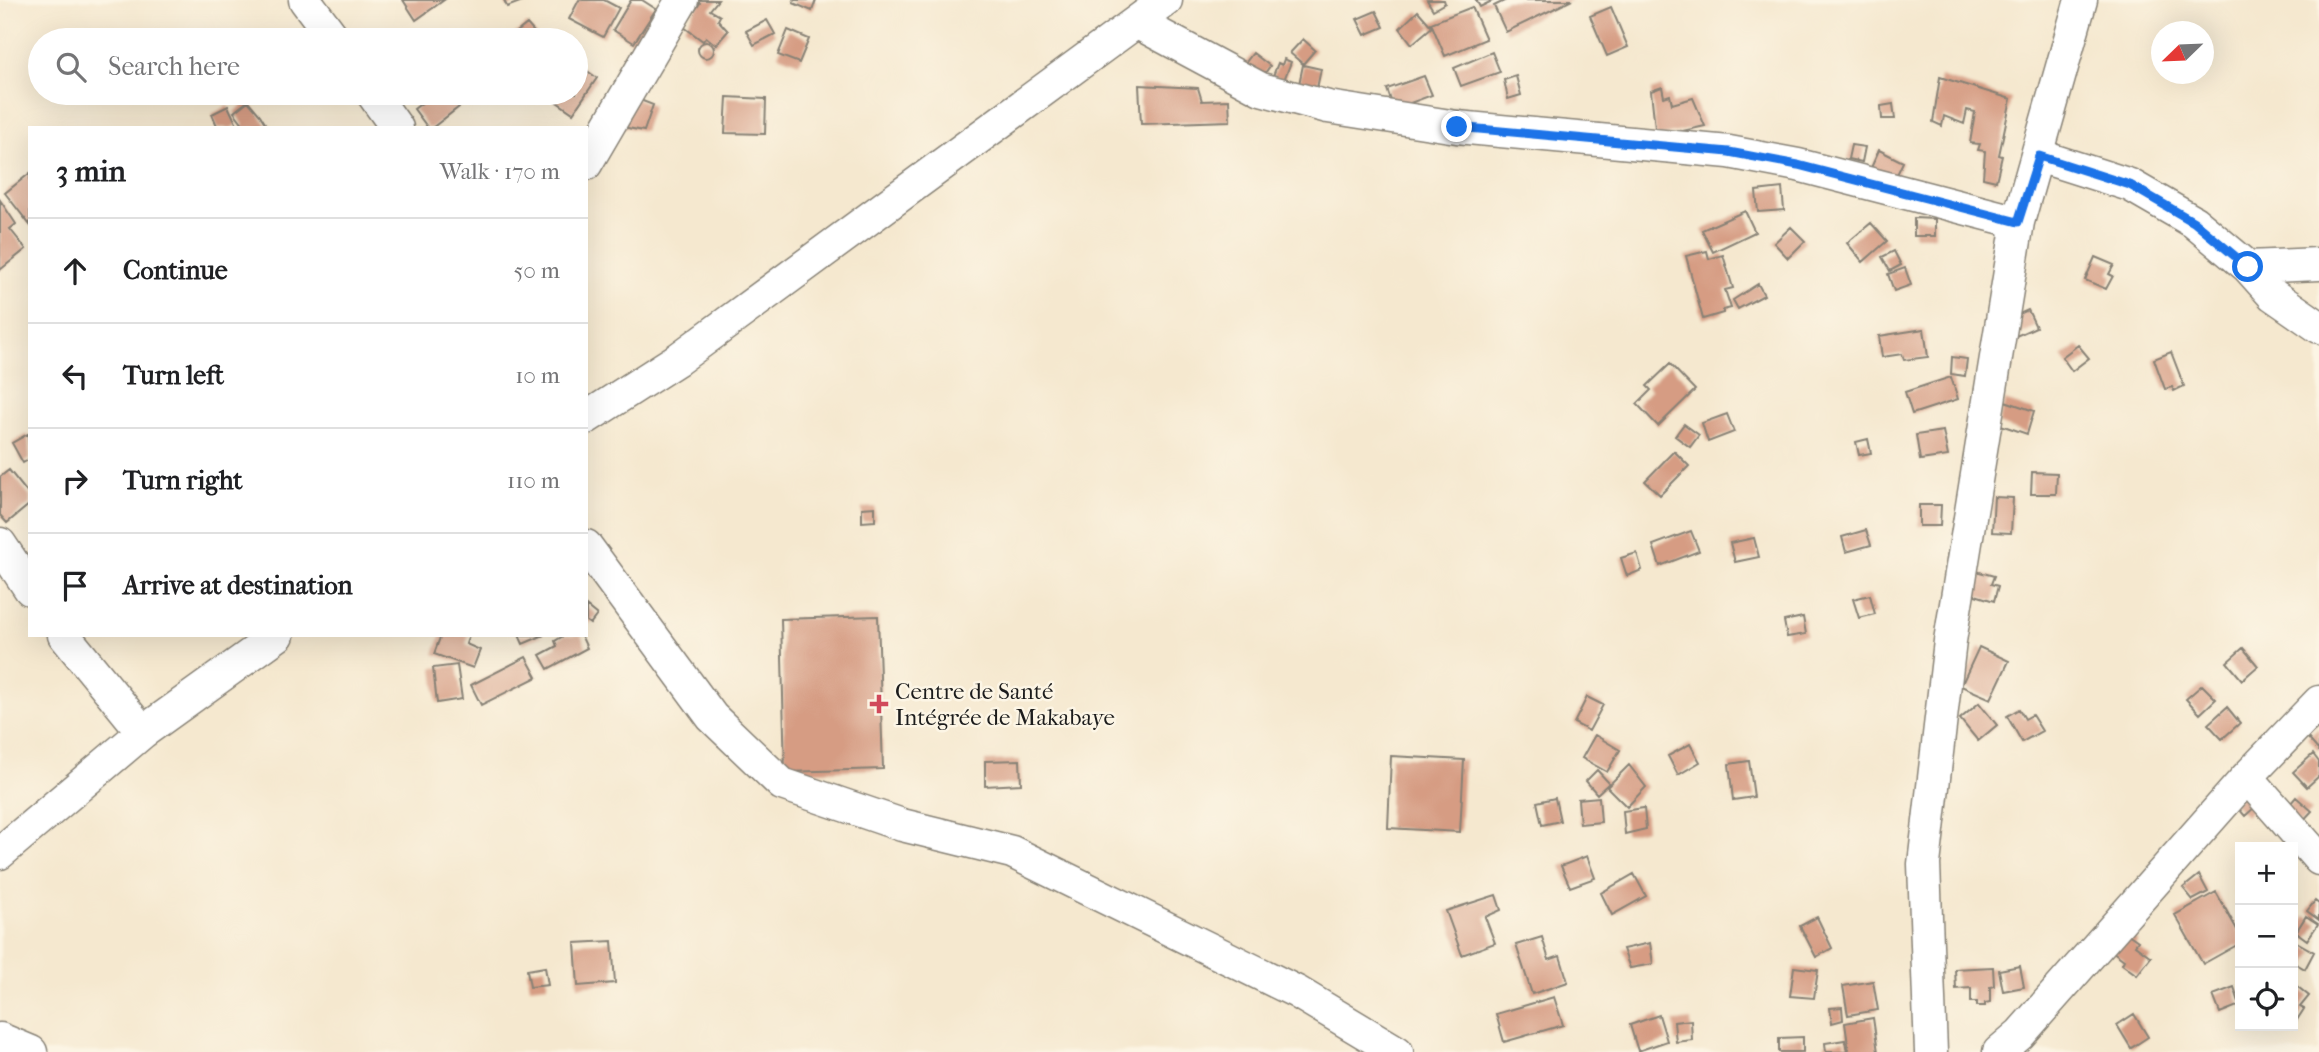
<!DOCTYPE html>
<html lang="en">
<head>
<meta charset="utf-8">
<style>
  :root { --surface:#fff; --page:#f2f2f2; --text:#202124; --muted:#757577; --line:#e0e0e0 }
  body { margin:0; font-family:"IM FELL French Canon",serif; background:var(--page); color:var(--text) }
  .controls { position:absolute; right:21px; bottom:21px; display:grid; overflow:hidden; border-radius:0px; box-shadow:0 7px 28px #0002 }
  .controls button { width:63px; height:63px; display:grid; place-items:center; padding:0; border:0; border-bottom:2px solid var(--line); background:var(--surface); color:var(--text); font:35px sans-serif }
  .compass { position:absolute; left:2151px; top:21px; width:63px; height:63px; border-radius:50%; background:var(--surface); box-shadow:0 7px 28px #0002; rotate:247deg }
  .stop { position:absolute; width:21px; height:21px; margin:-16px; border:5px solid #1a73e8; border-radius:50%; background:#fff }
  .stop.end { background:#1a73e8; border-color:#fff; box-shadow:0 2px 7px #0008 }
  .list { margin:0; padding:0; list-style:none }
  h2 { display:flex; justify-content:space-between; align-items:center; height:91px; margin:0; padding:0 28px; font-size:30px }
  h2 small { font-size:23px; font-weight:400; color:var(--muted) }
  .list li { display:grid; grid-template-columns:46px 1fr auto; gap:21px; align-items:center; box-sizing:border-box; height:105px; padding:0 28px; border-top:2px solid var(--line) }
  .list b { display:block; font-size:26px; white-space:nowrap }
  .list em { font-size:23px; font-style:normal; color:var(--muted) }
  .icon { flex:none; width:38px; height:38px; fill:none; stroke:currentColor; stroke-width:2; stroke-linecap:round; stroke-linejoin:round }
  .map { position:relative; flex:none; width:2319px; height:1052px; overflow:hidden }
  .search { position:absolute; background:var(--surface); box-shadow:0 7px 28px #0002; left:28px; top:28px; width:560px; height:77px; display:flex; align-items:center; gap:18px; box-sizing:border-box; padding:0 24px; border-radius:38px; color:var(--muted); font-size:26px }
  .panel { position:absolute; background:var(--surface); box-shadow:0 7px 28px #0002; left:28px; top:126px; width:560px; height:511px; border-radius:0px }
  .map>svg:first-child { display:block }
  .building { fill:#d69c83 }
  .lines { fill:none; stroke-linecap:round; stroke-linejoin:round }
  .street-casing { stroke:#888276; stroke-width:35 }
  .street { stroke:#fff; stroke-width:32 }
  .route { stroke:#1a73e8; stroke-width:9 }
  .poi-dot { fill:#d1495b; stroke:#fcf5e5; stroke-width:2.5 }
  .labels { text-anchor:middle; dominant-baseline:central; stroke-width:5; stroke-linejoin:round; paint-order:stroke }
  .poi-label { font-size:23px; fill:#1c1c1c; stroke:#fcf5e5; text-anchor:start }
</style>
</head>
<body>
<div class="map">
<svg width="2319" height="1052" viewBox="0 0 2319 1052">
  <rect width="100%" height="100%" fill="#fcf5e5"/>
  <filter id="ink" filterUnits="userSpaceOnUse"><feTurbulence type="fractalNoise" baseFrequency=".0143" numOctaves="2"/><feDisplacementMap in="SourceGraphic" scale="14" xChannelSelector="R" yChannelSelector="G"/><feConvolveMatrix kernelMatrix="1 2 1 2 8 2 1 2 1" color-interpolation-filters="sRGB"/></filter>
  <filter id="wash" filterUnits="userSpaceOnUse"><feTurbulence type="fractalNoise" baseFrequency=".00686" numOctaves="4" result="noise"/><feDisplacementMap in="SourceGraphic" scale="28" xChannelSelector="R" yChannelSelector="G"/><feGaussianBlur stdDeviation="1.57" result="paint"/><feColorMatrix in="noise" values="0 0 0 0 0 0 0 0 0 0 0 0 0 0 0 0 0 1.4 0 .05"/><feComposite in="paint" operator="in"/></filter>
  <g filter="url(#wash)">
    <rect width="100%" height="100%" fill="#f5e8cf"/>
    <g id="blocks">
      <!-- building -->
      <path class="building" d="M403,0H444L416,20Z
        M504,0H525L507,7Z
        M579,0H604L619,8L603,37L569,19Z
        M631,0H642L656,9L634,43L613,30Z
        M696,0H718L710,10L720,16L718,20L728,31L716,45L706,37L703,41L684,27L700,3Z
        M794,0H816L812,11L793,3Z
        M1427,0H1444L1445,3L1433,10Z
        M1476,0H1494L1480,7Z
        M1506,0H1572L1506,32L1494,6Z
        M1472,7L1486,39L1445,56L1431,23Z
        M1611,7L1628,47L1607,56L1590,16Z
        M1376,11L1384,27L1365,35L1357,19Z
        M1418,11L1432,27L1412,44L1400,28Z
        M767,20L775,34L754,45L746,31Z
        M527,24L540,39L515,40L512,36Z
        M788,30L809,39L799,63L778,55Z
        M429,33L433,40H415Z
        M1303,39L1315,50L1303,64L1290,53Z
        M698 50a8 8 0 1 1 16 0a8 8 0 1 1-16 0Z
        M1492,52L1500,72L1461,86L1454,68Z
        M1253,53L1270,66L1258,83L1240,70Z
        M1284,59L1291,62L1284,80L1273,76L1278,63L1282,65Z
        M576,63L597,78L573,113L544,93H576Z
        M1303,65L1321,69L1316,93L1298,89Z
        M1424,76L1432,95L1394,109L1387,89Z
        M1516,76L1521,95L1508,99L1504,80Z
        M1940,77L2011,99L1999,155L2002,156L1996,181L1983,178L1985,151L1978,150L1980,144L1970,143L1975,112L1967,110L1964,124L1944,116L1942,126L1933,122Z
        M1139,85L1198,88L1202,101L1229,100L1230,121L1141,124Z
        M1662,87L1664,97L1670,95L1672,104L1693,98L1705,126L1656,137L1651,91Z
        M435,93H448L459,107L432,128H428L414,109Z
        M727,97L766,99L765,134L725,133Z
        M635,98L653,105L644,131L617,126Z
        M248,101L260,115L268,128H240L244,125L234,112Z
        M1893,104L1895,119H1882L1881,106Z
        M228,106L237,125L231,128H218L212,114Z
        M1851,145L1865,147L1862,162L1848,159Z
        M1879,150L1903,162L1894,181L1870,170Z
        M30,173V225L5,193Z
        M1782,188L1784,210L1758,212L1756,191Z
        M0,200L16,224L10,229L26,249L0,270Z
        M1745,211L1755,232L1713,252L1702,230Z
        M1914,218L1935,219V236H1914Z
        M1871,223L1887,241L1863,262L1847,243Z
        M1791,227L1805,241L1788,258L1774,243Z
        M1707,251L1709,259L1723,255L1733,288L1725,290L1731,308L1723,310V313L1703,319L1686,256Z
        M1894,251L1901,265L1890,271L1882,257Z
        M2095,257L2114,265L2109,274L2113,276L2106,289L2085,280Z
        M1905,268L1911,285L1894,291L1888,274Z
        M1758,284L1764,295L1738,309L1733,300Z
        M2028,310L2036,327L2014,337L2006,320Z
        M1924,329L1928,357L1904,360L1902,354L1882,357L1879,336Z
        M2078,345L2089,358L2072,371L2062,357Z
        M2171,352L2184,386L2174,391L2172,387L2165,389L2154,359Z
        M1952,357L1967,359L1965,376L1951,374Z
        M1670,364L1695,390L1658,426L1637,404L1651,390L1647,386Z
        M1951,377L1958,399L1912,414L1905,392Z
        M2005,401L2034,411L2027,434L1998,424Z
        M1727,414L1734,432L1708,442L1702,423Z
        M1684,424L1699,435L1690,447L1675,436Z
        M1943,431L1948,456L1920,460L1916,435Z
        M28,434L30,459L23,463L12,443Z
        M1868,439L1871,453L1859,455L1856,442Z
        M1674,451L1689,466L1660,495L1645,481Z
        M9,470L30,496V504L7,523L0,515V477Z
        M2032,472L2057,473L2056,494H2031Z
        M1994,497L2013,498L2011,533L1992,532Z
        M1919,505H1941L1940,526H1919Z
        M875,507V521L862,522V508Z
        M1866,530L1871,545L1846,552L1842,537Z
        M1691,531L1699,551L1660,566L1653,545Z
        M1754,538L1759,557L1735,562L1730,543Z
        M1637,553L1642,570L1627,576L1621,558Z
        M1976,571L1994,576L1991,584L1998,586L1994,601L1969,593Z
        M1870,595L1875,614L1859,618L1853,599Z
        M586,606L597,615L590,624L586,621Z
        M878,616L883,769L785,772L781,619Z
        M1803,617L1806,634L1787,637L1784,621Z
        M441,635H469L466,644L480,650L473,668L434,654Z
        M519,635H544L523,644Z
        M565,635H581L587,648L548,669L540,655L557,646L555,641Z
        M1979,647L2009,661L1991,699L1961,686Z
        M2243,648L2258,666L2242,680L2227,662Z
        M526,657L537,677L481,705L471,685Z
        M457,665L462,699L437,703L433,668Z
        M2202,685L2216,699L2200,714L2186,699Z
        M1587,697L1603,705L1589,731L1574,723Z
        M1979,703L1997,725L1978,741L1960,719Z
        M2227,707L2240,723L2222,739L2208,724Z
        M2019,709L2025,719L2032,715L2042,731L2022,742L2007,716Z
        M2319,727V751L2307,737Z
        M1595,735L1620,750L1607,772L1582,758Z
        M1690,744L1700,762L1678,775L1668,756Z
        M2313,754L2319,762V776L2307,787L2293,772Z
        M1391,756L1464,760L1460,832L1388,828Z
        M1020,760L1021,784L985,786V761Z
        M1749,761L1754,797L1733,800L1729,764Z
        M1629,765L1646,787L1627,807L1607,787Z
        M1597,770L1609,783L1597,794L1586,781Z
        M2243,794L2255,807L2245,816L2233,802Z
        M1599,797L1601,822L1580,824L1578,799Z
        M2296,797L2312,811L2300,824L2284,811Z
        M1555,798L1560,821L1542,825L1537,802Z
        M1644,808L1646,829L1625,834L1623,811Z
        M1587,856L1595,878L1570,887L1561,866Z
        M1634,874L1646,896L1612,915L1601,893Z
        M2199,875L2208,892L2193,900L2183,888Z
        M2216,892L2240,935V950L2237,945L2203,964L2175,915Z
        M1496,895L1501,910L1485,917L1495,943L1462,955L1446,911Z
        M2315,901L2319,904V920L2307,911Z
        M2306,916L2318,924L2307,940L2296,932Z
        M1817,917L1832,948L1816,957L1800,926Z
        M2121,929L2138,941L2135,945L2151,957L2137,975L2122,964L2124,960L2108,948Z
        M1542,937L1549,960L1560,956L1568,982L1532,994L1516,945Z
        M2293,940L2314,952L2305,969L2293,962Z
        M612,941L615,983L578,986L575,943Z
        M1650,943L1653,964L1630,968L1623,949Z
        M2020,966L2024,987L2003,991L1999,970Z
        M545,967L548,985L530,987L527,970Z
        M1794,967L1818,970L1814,998L1790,996Z
        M1993,967L1994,986L1990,987V1002L1985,1003V1006H1977V1002H1971V988L1956,989L1955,969Z
        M1873,981L1878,1010L1848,1015L1843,986Z
        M2293,983L2309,996L2300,1007L2304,1009L2293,1026Z
        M2234,987L2240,1005L2220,1013L2213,995Z
        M1554,997L1563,1025L1504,1042L1496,1014Z
        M1842,1007L1843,1020L1832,1023L1830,1008Z
        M2134,1014L2148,1037L2131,1048L2117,1025Z
        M1659,1015L1667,1041L1638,1051L1630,1025Z
        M1873,1018L1878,1052H1849L1845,1023Z
        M1691,1020L1692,1040L1676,1042L1674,1022Z
        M1803,1037V1052H1779V1038Z
        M1845,1040L1847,1052H1826L1825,1043Z"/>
    </g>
  </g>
  <g filter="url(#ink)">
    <use href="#blocks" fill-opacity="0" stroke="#888276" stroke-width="2"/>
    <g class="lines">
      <defs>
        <path id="street" d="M305,0L335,40
          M1136,22L1261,89L1328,107L1457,127L1729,152L1798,165L2018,222
          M372,93L397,128
          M2039,156L2130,185L2194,222L2248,267L2273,295L2319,327
          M586,164L682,0
          M2248,267L2319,264
          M586,418L678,359L1166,0
          M0,544L30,589
          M586,546L712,717L782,784L902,825L1012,852L1297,992L1397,1052
          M64,635L143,732
          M2247,777L2319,859
          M0,853L143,732L278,635
          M0,1039L31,1052
          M1931,1052L1924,864L1950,641L2018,222L2081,0
          M1999,1052L2020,1034L2247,777L2319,702"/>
      </defs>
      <!-- street casing -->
      <use href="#street" class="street-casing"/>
      <!-- street -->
      <use href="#street" class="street"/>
    </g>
  </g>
  <g class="lines" filter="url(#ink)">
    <!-- route -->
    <path class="route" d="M1457,127L1729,152L1798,165L2018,222L2039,156L2130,185L2194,222L2248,267"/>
  </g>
  <!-- markers -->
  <path class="poi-dot" d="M875.5 693.5h7v7h7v7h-7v7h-7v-7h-7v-7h7z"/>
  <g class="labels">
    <!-- poi labels -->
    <g class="poi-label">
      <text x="895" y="691">Centre de Santé<tspan x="895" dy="26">Intégrée de Makabaye</tspan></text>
    </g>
  </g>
</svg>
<div class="controls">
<button>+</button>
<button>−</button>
<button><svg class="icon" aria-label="locate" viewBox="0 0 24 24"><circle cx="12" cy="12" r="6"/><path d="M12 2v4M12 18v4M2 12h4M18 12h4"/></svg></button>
</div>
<svg class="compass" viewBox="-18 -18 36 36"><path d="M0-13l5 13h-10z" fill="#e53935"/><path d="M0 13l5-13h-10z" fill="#757577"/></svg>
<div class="stop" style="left:2248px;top:267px"></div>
<div class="stop end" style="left:1457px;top:127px"></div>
<div class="search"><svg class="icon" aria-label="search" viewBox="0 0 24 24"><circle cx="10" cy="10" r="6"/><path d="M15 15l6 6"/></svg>Search here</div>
<section class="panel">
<h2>3 min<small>Walk · 170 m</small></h2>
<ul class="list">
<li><svg class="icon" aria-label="ahead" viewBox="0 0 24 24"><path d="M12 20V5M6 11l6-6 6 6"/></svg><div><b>Continue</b></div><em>50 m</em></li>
<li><svg class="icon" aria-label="left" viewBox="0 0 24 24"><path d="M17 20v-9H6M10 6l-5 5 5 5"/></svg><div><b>Turn left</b></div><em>10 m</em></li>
<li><svg class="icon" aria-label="right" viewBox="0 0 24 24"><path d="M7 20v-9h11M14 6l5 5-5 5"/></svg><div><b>Turn right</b></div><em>110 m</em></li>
<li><svg class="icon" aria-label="arrive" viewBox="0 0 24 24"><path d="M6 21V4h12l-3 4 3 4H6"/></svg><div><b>Arrive at destination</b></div></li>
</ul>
</section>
</div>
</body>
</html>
